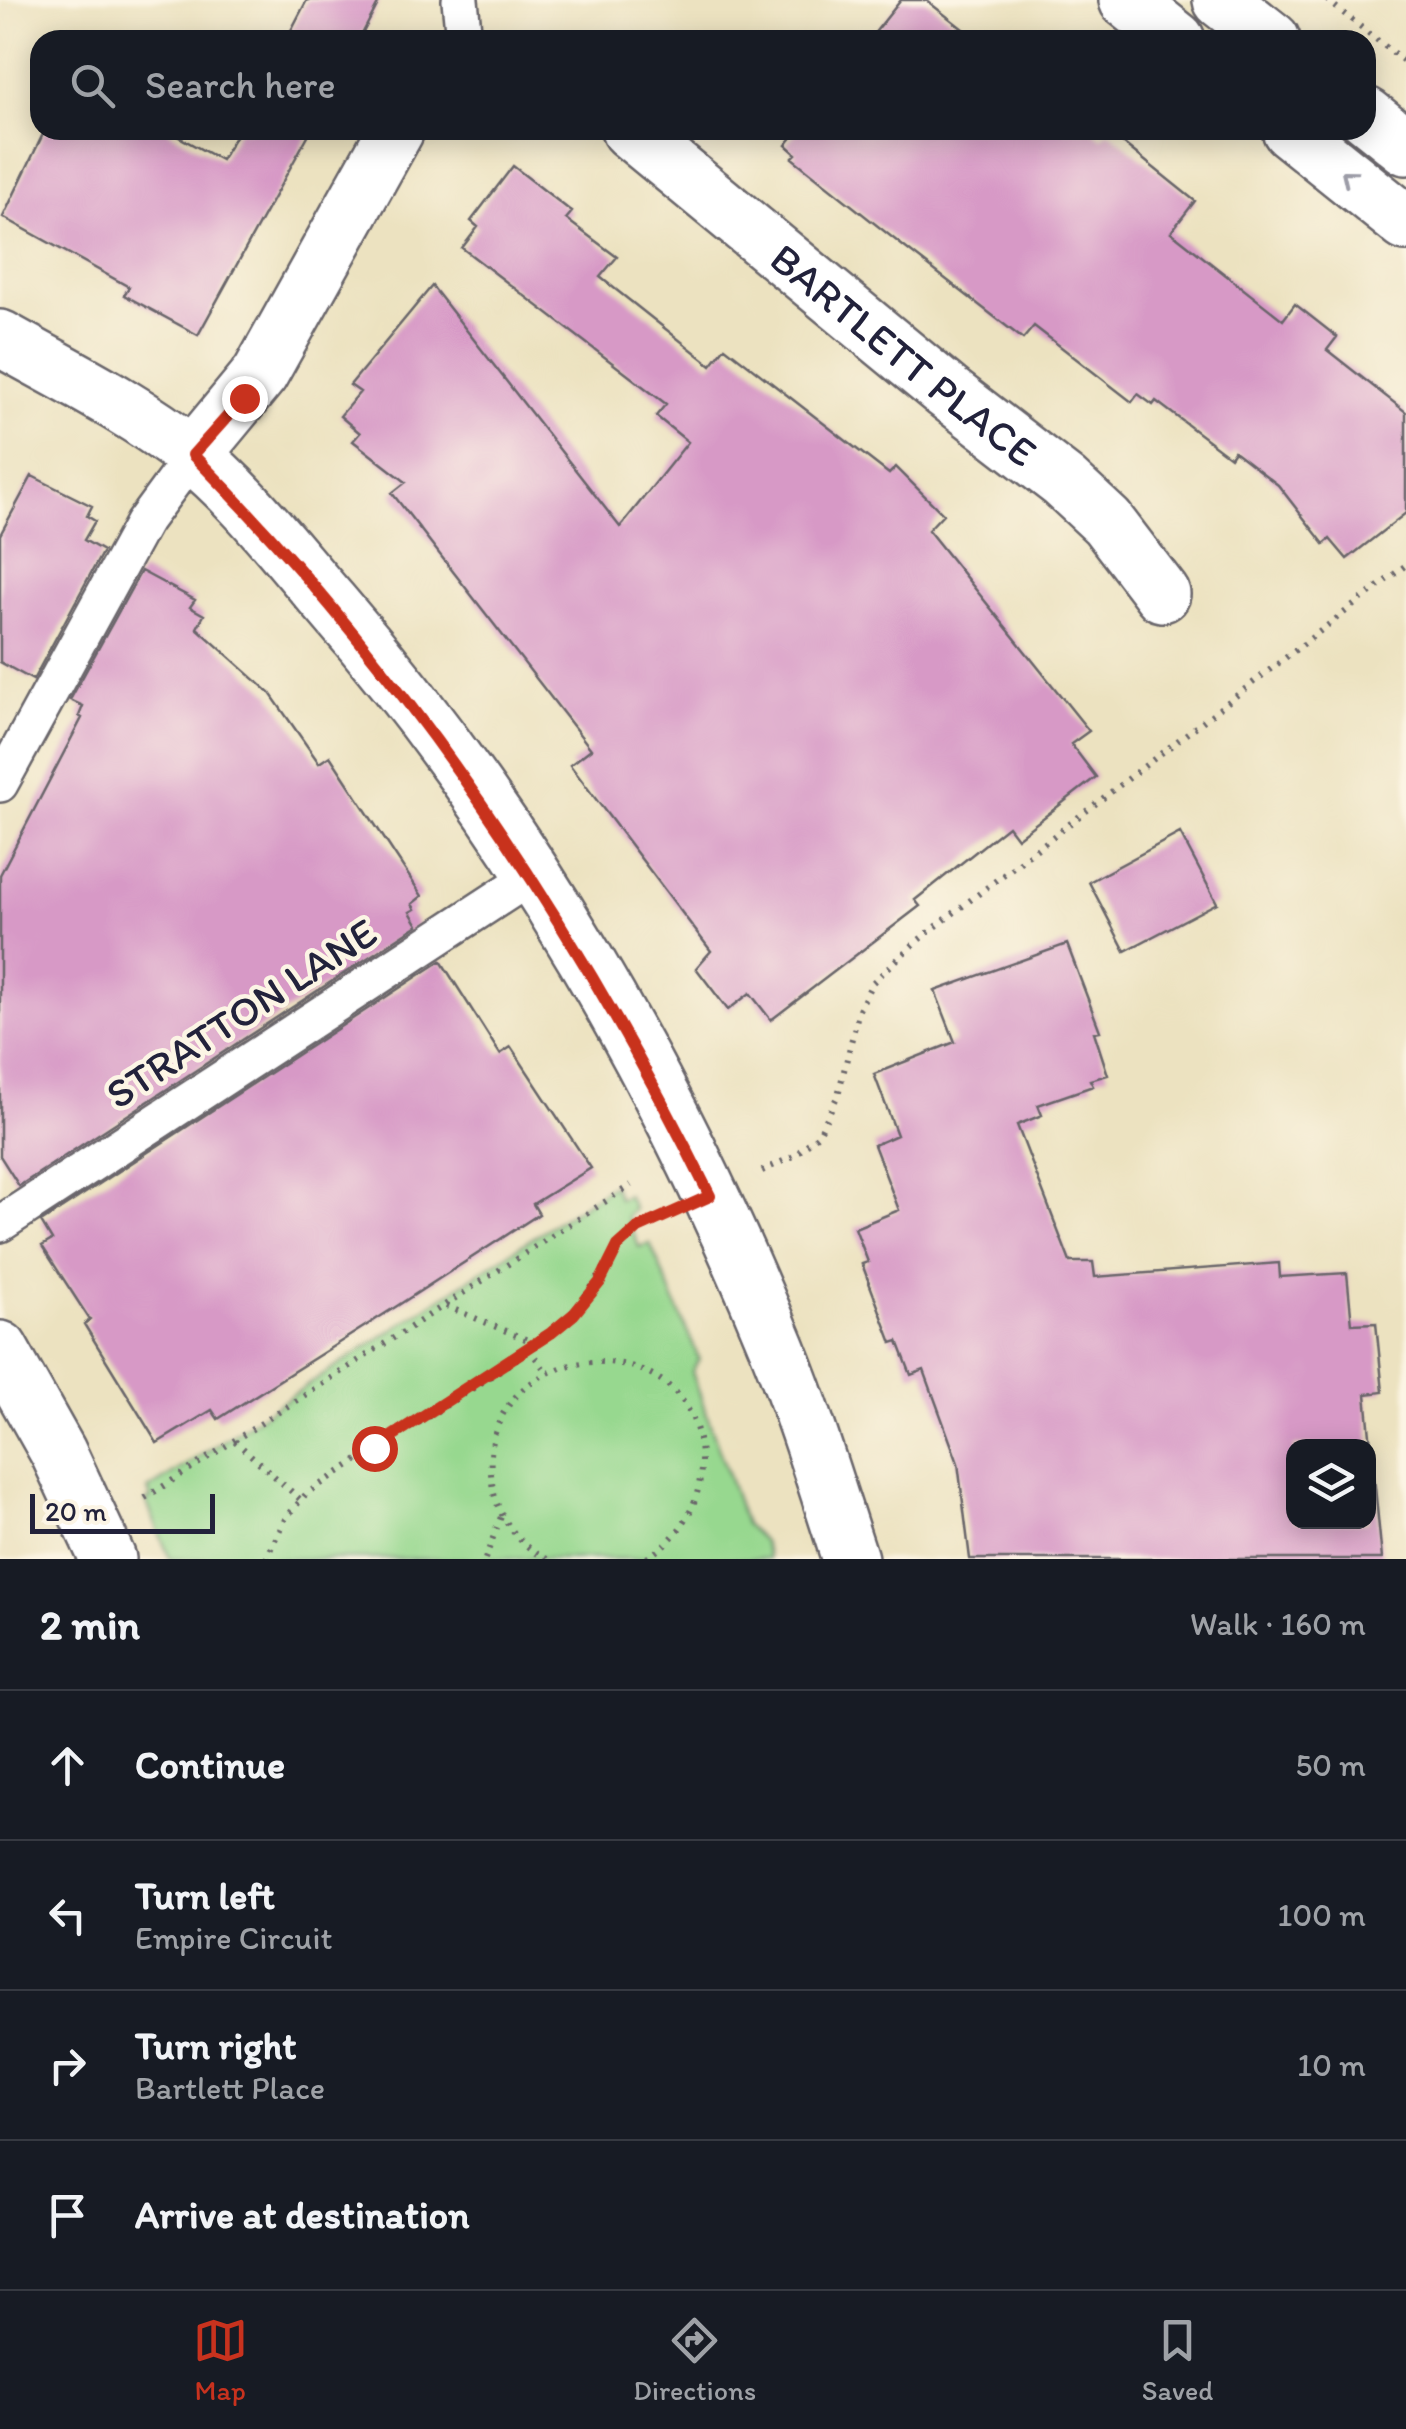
<!DOCTYPE html>
<html lang="en">
<head>
<meta charset="utf-8">
<style>
  :root { --surface:#171b24; --page:#20242c; --text:#f1f3f6; --muted:#9ea1a6; --line:#363941; --accent:#c8321e }
  body { margin:0; font-family:Itim,sans-serif; background:var(--page); color:var(--text) }
  .controls { position:absolute; right:30px; bottom:30px; display:grid; overflow:hidden; border-radius:20px; box-shadow:0 5px 25px #0003 }
  .controls button { width:90px; height:90px; display:grid; place-items:center; padding:0; border:0; border-bottom:2px solid var(--line); background:var(--surface); color:var(--text); font:50px sans-serif }
  .scale { position:absolute; left:30px; bottom:25px; width:185px; box-sizing:border-box; padding-left:10px; border:5px solid #22223b; border-top:0; font-size:28px; line-height:35px; white-space:nowrap; color:#22223b; -webkit-text-stroke:8px #fcf5e5; paint-order:stroke }
  .stop { position:absolute; width:30px; height:30px; margin:-22px; border:8px solid #c8321e; border-radius:50%; background:#fff }
  .stop.end { background:#c8321e; border-color:#fff; box-shadow:0 2px 10px #0008 }
  .list { margin:0; padding:0; list-style:none }
  h2 { display:flex; justify-content:space-between; align-items:center; height:130px; margin:0; padding:0 40px; font-size:42px }
  h2 small { font-size:32px; font-weight:400; color:var(--muted) }
  .list li { display:grid; grid-template-columns:65px 1fr auto; gap:30px; align-items:center; box-sizing:border-box; height:150px; padding:0 40px; border-top:2px solid var(--line) }
  .list b { display:block; font-size:38px; white-space:nowrap }
  .list p { margin:0; font-size:32px; white-space:nowrap; color:var(--muted) }
  .list em { font-size:32px; font-style:normal; color:var(--muted) }
  .icon { flex:none; width:55px; height:55px; fill:none; stroke:currentColor; stroke-width:2; stroke-linecap:round; stroke-linejoin:round }
  .map { position:relative; flex:none; width:1406px; height:1559px; overflow:hidden }
  .search { position:absolute; background:var(--surface); box-shadow:0 5px 25px #0003; left:30px; right:30px; top:30px; height:110px; display:flex; align-items:center; gap:25px; box-sizing:border-box; padding:0 35px; border-radius:30px; color:var(--muted); font-size:38px }
  .sheet { height:730px; background:var(--surface) }
  nav { display:flex; justify-content:space-around; align-items:center; box-sizing:border-box; height:140px; border-top:2px solid var(--line); background:var(--surface); font-size:28px; color:var(--muted) }
  nav a { display:grid; justify-items:center; gap:5px }
  nav .on { color:var(--accent) }
  .map>svg:first-child { display:block }
  .green { fill:#97d88f; stroke:#5c7d65; stroke-width:2.5 }
  .building { fill:#d799c6; fill-rule:evenodd }
  .lines { fill:none; stroke-linecap:round; stroke-linejoin:round }
  .service-casing { stroke:#69656a; stroke-width:40 }
  .minor-casing { stroke:#69656a; stroke-width:60 }
  .tertiary-casing { stroke:#69656a; stroke-width:60 }
  .path { stroke:#69656a; stroke-width:6; stroke-dasharray:2.5 8; stroke-linecap:butt }
  .service { stroke:#fff; stroke-width:35 }
  .minor { stroke:#fff; stroke-width:55 }
  .tertiary { stroke:#fff; stroke-width:55 }
  .oneway { stroke:#9c9ca7 }
  .route { stroke:#c8321e; stroke-width:12 }
  .labels { text-anchor:middle; dominant-baseline:central; stroke-width:9; stroke-linejoin:round; paint-order:stroke }
  .street-label { font-size:42px; fill:#22223b; stroke:#fcf5e5 }
</style>
</head>
<body>
<div class="map">
<svg width="1406" height="1559" viewBox="0 0 1406 1559">
  <rect width="100%" height="100%" fill="#fcf5e5"/>
  <filter id="ink" filterUnits="userSpaceOnUse"><feTurbulence type="fractalNoise" baseFrequency=".01" numOctaves="2"/><feDisplacementMap in="SourceGraphic" scale="20" xChannelSelector="R" yChannelSelector="G"/><feConvolveMatrix kernelMatrix="1 2 1 2 8 2 1 2 1" color-interpolation-filters="sRGB"/></filter>
  <filter id="wash" filterUnits="userSpaceOnUse"><feTurbulence type="fractalNoise" baseFrequency=".0048" numOctaves="4" result="noise"/><feDisplacementMap in="SourceGraphic" scale="40" xChannelSelector="R" yChannelSelector="G"/><feGaussianBlur stdDeviation="2.25" result="paint"/><feColorMatrix in="noise" values="0 0 0 0 0 0 0 0 0 0 0 0 0 0 0 0 0 1.4 0 .05"/><feComposite in="paint" operator="in"/></filter>
  <g filter="url(#wash)">
    <rect width="100%" height="100%" fill="#ece2c0"/>
    <!-- green -->
    <path class="green" d="M613,1185L619,1199L627,1195L634,1209L627,1217L639,1247L650,1243L699,1359L692,1372L745,1524L763,1541L769,1559H170L146,1501L151,1498L148,1490Z"/>
    <g id="blocks">
      <!-- building -->
      <path class="building" d="M307,0H380L359,40H286Z
        M901,0H926L977,40H869Z
        M45,130H166L221,160L239,130H311L198,335L124,295L129,287L3,217Z
        M798,130H1092L1102,138L1108,131L1195,201L1171,232L1283,320L1295,304L1337,337L1327,350L1406,412V513L1347,559L1330,539L1324,544L1278,485L1234,451L1230,457L1156,401L1153,405L1138,394L1132,402L1034,326L1023,339L903,246L792,158L796,154L786,145Z
        M513,166L572,212L566,219L617,257L600,277L711,365L725,347L889,474L896,467L943,514L928,530L1089,731L1071,744L1096,777L1017,838L1008,826L915,900L920,906L771,1020L750,993L728,1010L696,968L711,951L570,765L591,749L392,493L406,482L353,441L360,433L340,416L360,392L350,385L432,286L620,527L688,442L656,416L666,404L462,248L478,227L471,221Z
        M32,476L92,506L87,516L95,521L84,540L103,551L33,680L0,662V535Z
        M141,571L195,600L190,607L204,615L197,628L270,693L319,763L330,756L422,896L412,904L415,909L410,912L418,925L19,1186L0,1156V875L82,718L79,716L83,706L70,700Z
        M1180,833L1217,903L1125,951L1089,882Z
        M1067,944L1100,1031L1094,1032L1108,1075L1090,1080L1093,1086L1038,1105L1042,1115L1017,1125L1070,1262H1093L1095,1277L1279,1263L1280,1277L1347,1273L1352,1324L1376,1323L1383,1392L1366,1394L1382,1559H970L958,1463L924,1370L911,1375L898,1341L892,1343L862,1264L868,1262L855,1228L899,1210L874,1145L897,1135L874,1074L955,1042L935,991ZM1294,1446H1368V1522H1294Z
        M441,961L500,1054L511,1047L591,1168L533,1204L539,1214L397,1306L218,1419L212,1410L157,1443L84,1324L90,1320L42,1246L52,1240L41,1222Z"/>
    </g>
  </g>
  <g filter="url(#ink)">
    <use href="#blocks" fill-opacity="0" stroke="#69656a" stroke-width="2.5"/>
    <g class="lines">
      <defs>
        <path id="service" d="M460,0L464,40
          M0,784L143,523L193,455
          M0,1224L532,876"/>
        <g id="minor">
          <path id="s1" d="M629,130L947,392L1064,482L1107,522L1162,594"/>
          <path d="M0,338C64,374 132,407 190,453C243,495 286,553 331,604C521,822 669,1082 778,1349C806,1418 827,1489 850,1559"/>
          <path d="M193,455L260,374L396,130"/>
          <path d="M0,1349L58,1452L108,1559"/>
        </g>
        <path id="tertiary" d="M1127,0L1177,40
          M1221,0L1272,40
          M1366,115L1406,147
          M1290,130L1406,223"/>
      </defs>
      <!-- service casing -->
      <use href="#service" class="service-casing"/>
      <!-- minor casing -->
      <use href="#minor" class="minor-casing"/>
      <!-- tertiary casing -->
      <use href="#tertiary" class="tertiary-casing"/>
      <!-- path -->
      <path class="path" d="M1327,0L1406,63
        M762,1171L794,1156L819,1134L838,1095L859,1010L872,983L916,942L1406,565
        M446,1306L535,1343
        M529,1349L547,1373
        M235,1441L301,1500
        M145,1498L631,1185
        M266,1559L285,1519L306,1494C385,1440 480,1390 554,1330C596,1297 609,1241 655,1220
        M485,1559L502,1514
        M547,1559C520,1546 499,1519 493,1489C465,1335 698,1316 701,1459C702,1503 682,1536 645,1559"/>
      <!-- service -->
      <use href="#service" class="service"/>
      <!-- minor -->
      <use href="#minor" class="minor"/>
      <!-- tertiary -->
      <use href="#tertiary" class="tertiary"/>
    </g>
    <!-- one-way arrows -->
    <defs><path id="oneway-chevron" d="M-2-3.5L2.5 0L-2 3.5" fill="none" stroke-width="1.6" stroke-linecap="round" stroke-linejoin="round" transform="scale(2.5)"/></defs>
    <use class="oneway" href="#oneway-chevron" transform="translate(1348 176) rotate(-141)"/>
  </g>
  <g class="lines" filter="url(#ink)">
    <!-- route -->
    <path class="route" d="M244,398L193,455C408,672 576,923 710,1196L638,1228L618,1246L600,1282L574,1314L551,1333L374,1448"/>
  </g>
  <g class="labels">
    <!-- street labels -->
    <g class="street-label">
      <text stroke="none"><textPath href="#s1" startOffset="355">BARTLETT PLACE</textPath></text>
      <text transform="translate(241 1013) rotate(-33)">STRATTON LANE</text>
    </g>
  </g>
</svg>
<div class="controls">
<button><svg class="icon" aria-label="layers" viewBox="0 0 24 24"><path d="M12 4l9 5-9 5-9-5zM3 14l9 5 9-5"/></svg></button>
</div>
<div class="scale">20 m</div>
<div class="stop" style="left:374px;top:1448px"></div>
<div class="stop end" style="left:244px;top:398px"></div>
<div class="search"><svg class="icon" aria-label="search" viewBox="0 0 24 24"><circle cx="10" cy="10" r="6"/><path d="M15 15l6 6"/></svg>Search here</div>
</div>
<section class="sheet">
<h2>2 min<small>Walk · 160 m</small></h2>
<ul class="list">
<li><svg class="icon" aria-label="ahead" viewBox="0 0 24 24"><path d="M12 20V5M6 11l6-6 6 6"/></svg><div><b>Continue</b></div><em>50 m</em></li>
<li><svg class="icon" aria-label="left" viewBox="0 0 24 24"><path d="M17 20v-9H6M10 6l-5 5 5 5"/></svg><div><b>Turn left</b><p>Empire Circuit</p></div><em>100 m</em></li>
<li><svg class="icon" aria-label="right" viewBox="0 0 24 24"><path d="M7 20v-9h11M14 6l5 5-5 5"/></svg><div><b>Turn right</b><p>Bartlett Place</p></div><em>10 m</em></li>
<li><svg class="icon" aria-label="arrive" viewBox="0 0 24 24"><path d="M6 21V4h12l-3 4 3 4H6"/></svg><div><b>Arrive at destination</b></div></li>
</ul>
</section>
<nav>
<a class="on"><svg class="icon" aria-label="map" viewBox="0 0 24 24"><path d="M3 6l6-2 6 2 6-2v14l-6 2-6-2-6 2zM9 4v14M15 6v14"/></svg>Map</a>
<a><svg class="icon" aria-label="directions" viewBox="0 0 24 24"><path d="M12 3l9 9-9 9-9-9zM9 14v-3h6M13 9l2 2-2 2"/></svg>Directions</a>
<a><svg class="icon" aria-label="saved" viewBox="0 0 24 24"><path d="M7 4h10v16l-5-4-5 4z"/></svg>Saved</a>
</nav>
</body>
</html>
